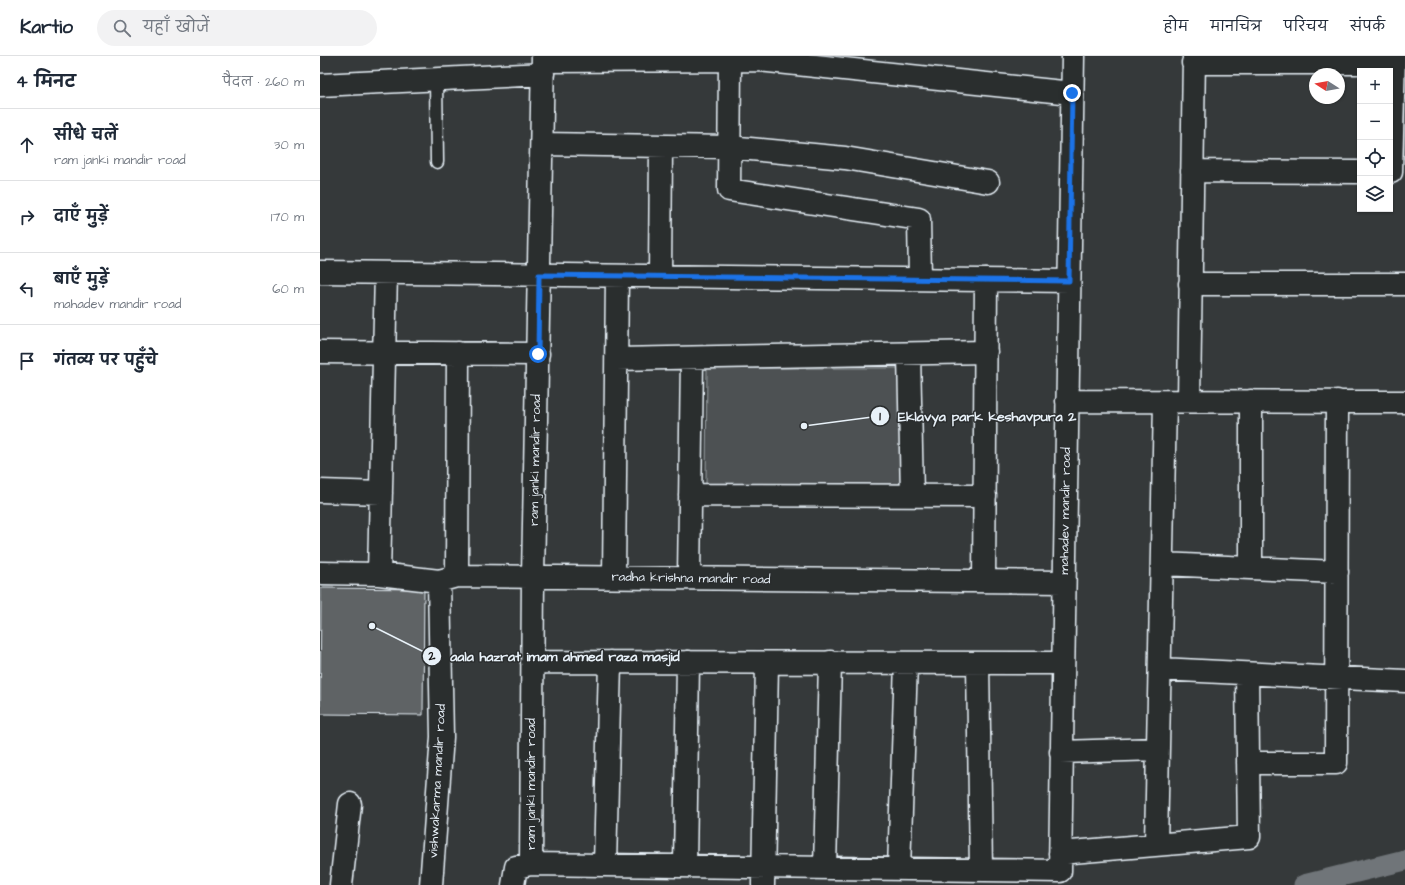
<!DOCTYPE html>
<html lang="hi">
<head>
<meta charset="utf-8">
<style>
  :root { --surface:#fff; --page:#f2f2f3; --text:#1f2937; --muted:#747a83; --line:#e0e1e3 }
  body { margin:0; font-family:"Architects Daughter","Playpen Sans Deva",sans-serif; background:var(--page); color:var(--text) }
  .controls { position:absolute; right:12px; top:12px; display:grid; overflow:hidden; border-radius:0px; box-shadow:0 1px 3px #0004 }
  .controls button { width:36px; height:36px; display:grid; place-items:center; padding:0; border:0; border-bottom:1px solid var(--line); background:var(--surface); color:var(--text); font:20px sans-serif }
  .compass { position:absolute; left:989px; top:12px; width:36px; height:36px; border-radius:50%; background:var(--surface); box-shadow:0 1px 3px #0004; rotate:281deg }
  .stop { position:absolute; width:12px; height:12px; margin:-9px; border:3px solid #1a73e8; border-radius:50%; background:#fff }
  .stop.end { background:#1a73e8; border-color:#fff; box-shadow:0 1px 4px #0008 }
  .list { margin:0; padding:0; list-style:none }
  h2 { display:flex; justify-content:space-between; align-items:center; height:52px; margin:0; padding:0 16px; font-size:17px }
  h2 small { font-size:13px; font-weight:400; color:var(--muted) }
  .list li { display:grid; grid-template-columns:26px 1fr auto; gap:12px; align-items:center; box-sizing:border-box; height:72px; padding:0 16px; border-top:1px solid var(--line) }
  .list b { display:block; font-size:15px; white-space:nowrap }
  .list p { margin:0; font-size:13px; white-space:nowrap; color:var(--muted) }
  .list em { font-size:13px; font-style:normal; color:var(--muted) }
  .icon { flex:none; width:22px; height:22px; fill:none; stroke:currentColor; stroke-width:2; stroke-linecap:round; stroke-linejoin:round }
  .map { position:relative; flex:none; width:1085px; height:829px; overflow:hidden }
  header { display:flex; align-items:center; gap:24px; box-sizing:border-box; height:56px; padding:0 20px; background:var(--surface); border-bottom:1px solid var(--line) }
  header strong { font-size:19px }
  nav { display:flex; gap:22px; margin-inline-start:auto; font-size:14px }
  .search { width:280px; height:36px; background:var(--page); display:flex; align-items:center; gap:10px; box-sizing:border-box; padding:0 14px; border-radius:22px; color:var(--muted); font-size:15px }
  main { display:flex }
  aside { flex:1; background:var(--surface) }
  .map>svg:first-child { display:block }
  .green { fill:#4d5152; stroke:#9aa1a5 }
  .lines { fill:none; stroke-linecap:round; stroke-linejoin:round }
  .canal { stroke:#707579; stroke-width:21 }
  .building { fill:#5f6365; stroke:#e8f1f8 }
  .lane-casing { stroke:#e8f1f8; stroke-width:15 }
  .street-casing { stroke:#e8f1f8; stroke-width:25 }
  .lane { stroke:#2a2d2e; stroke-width:12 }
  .street { stroke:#2a2d2e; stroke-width:22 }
  .route { stroke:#1a73e8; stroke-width:5 }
  .labels { text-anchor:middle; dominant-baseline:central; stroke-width:3; stroke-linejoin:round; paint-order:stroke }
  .street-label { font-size:13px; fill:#e8f1f8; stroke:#2a2d2e }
  .leader { fill:none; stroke:#e8f1f8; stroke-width:1.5 }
  .callout-dot { fill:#e8f1f8; stroke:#2a2d2e; stroke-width:1.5 }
  .mark-label { font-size:12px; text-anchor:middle; font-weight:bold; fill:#111 }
  .callout-label { font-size:14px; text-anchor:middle; font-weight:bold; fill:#e8f1f8; stroke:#2a2d2e; stroke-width:3; stroke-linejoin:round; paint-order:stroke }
</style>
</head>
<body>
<header>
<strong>Kartio</strong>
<div class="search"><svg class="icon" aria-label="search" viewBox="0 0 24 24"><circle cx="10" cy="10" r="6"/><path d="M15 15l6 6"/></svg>यहाँ खोजें</div>
<nav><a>होम</a><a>मानचित्र</a><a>परिचय</a><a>संपर्क</a></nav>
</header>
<main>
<aside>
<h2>4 मिनट<small>पैदल · 260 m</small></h2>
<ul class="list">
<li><svg class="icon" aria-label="ahead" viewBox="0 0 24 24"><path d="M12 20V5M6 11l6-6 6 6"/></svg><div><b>सीधे चलें</b><p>ram janki mandir road</p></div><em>30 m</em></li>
<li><svg class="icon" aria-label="right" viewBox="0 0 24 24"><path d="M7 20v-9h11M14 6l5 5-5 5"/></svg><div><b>दाएँ मुड़ें</b></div><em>170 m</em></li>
<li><svg class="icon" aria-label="left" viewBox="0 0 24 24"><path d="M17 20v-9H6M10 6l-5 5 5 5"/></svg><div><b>बाएँ मुड़ें</b><p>mahadev mandir road</p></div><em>60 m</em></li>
<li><svg class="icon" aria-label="arrive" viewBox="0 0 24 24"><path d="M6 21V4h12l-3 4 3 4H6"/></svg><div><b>गंतव्य पर पहुँचे</b></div></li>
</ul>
</aside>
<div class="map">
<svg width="1085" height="829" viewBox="0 0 1085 829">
  <rect width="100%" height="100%" fill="#35393a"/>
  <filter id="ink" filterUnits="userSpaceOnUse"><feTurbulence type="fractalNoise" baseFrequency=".025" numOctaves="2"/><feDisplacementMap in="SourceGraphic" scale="8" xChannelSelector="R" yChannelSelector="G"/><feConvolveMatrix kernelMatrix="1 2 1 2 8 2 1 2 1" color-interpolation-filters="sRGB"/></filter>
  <g filter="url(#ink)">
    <!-- green -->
    <path class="green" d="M1079,0H1085V102L1084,103L1078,82Z
      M387,312H581V428H386Z"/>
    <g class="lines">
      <!-- canal -->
      <path class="canal" d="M984,829L1085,804"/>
    </g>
    <!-- building -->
    <path class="building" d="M1,532L104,533L103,659L0,658Z"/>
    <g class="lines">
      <defs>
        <path id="lane" d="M116,23L117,106"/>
        <path id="street" d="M410,4L409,134L599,163L600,223
          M223,5L439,4L752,37
          M873,7H1073
          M0,29L223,18
          M222,88L409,91L525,102L668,126
          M872,115L1040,116
          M1071,116L1074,0
          M0,216L749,225
          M340,220L341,90
          M870,228H1085
          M0,296L218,298
          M589,298L592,440
          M297,303L666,296
          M747,345L1085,346
          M869,345L874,0
          M0,435L61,437
          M370,439L665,440
          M842,508L1017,516
          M931,512V345
          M0,517L59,518L119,525L137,520L744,526
          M59,518L66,217
          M137,520L138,297
          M294,521L297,220
          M369,522L372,302
          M664,525L666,224
          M212,606L743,607
          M658,607L661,814
          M840,613L1085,625
          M741,696L838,693
          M928,707H1016L1017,345
          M836,789L845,346
          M740,797L929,781L927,618
          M211,808L213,520L223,0
          M285,809L290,606
          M365,810L368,606
          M505,812L510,606
          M579,813L586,607
          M21,829L30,748
          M111,829L122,681L119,525
          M193,829L196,811L211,808L740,815L753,0
          M443,829L447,607"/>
      </defs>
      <!-- lane casing -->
      <use href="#lane" class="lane-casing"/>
      <!-- street casing -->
      <use href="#street" class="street-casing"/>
      <!-- lane -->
      <use href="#lane" class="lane"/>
      <!-- street -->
      <use href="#street" class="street"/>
    </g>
  </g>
  <g class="lines" filter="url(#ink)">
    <!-- route -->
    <path class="route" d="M218,298L219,219L749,225L752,37"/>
  </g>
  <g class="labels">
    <!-- street labels -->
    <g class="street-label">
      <text transform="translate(215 404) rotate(-89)">ram janki mandir road</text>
      <text transform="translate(745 455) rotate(-89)">mahadev mandir road</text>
      <text transform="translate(371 522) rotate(1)">radha krishna mandir road</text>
      <text transform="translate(117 725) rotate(-87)">vishwakarma mandir road</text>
      <text transform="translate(211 728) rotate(-90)">ram janki mandir road</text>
    </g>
  </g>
  <!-- callouts -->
  <path class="leader" d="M484 370L560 360M52 570L112 600"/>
  <g class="callout-dot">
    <circle cx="484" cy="370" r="4"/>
    <circle cx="52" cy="570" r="4"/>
    <circle cx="560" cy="360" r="10"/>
    <circle cx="112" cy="600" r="10"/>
  </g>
  <g class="mark-label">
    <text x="560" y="364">1</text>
    <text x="112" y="604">2</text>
  </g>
  <g class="callout-label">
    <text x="667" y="365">Eklavya park keshavpura 2</text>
    <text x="245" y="605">aala hazrat imam ahmed raza masjid</text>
  </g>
</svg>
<div class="controls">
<button>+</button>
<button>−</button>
<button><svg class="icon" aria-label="locate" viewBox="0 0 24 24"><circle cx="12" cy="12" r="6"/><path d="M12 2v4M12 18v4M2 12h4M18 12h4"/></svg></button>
<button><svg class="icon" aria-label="layers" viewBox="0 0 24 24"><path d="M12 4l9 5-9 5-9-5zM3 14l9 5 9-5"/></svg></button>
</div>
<svg class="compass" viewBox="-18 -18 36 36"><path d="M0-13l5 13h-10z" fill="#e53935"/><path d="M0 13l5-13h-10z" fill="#747a83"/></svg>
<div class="stop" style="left:218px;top:298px"></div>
<div class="stop end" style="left:752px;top:37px"></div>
</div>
</main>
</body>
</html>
